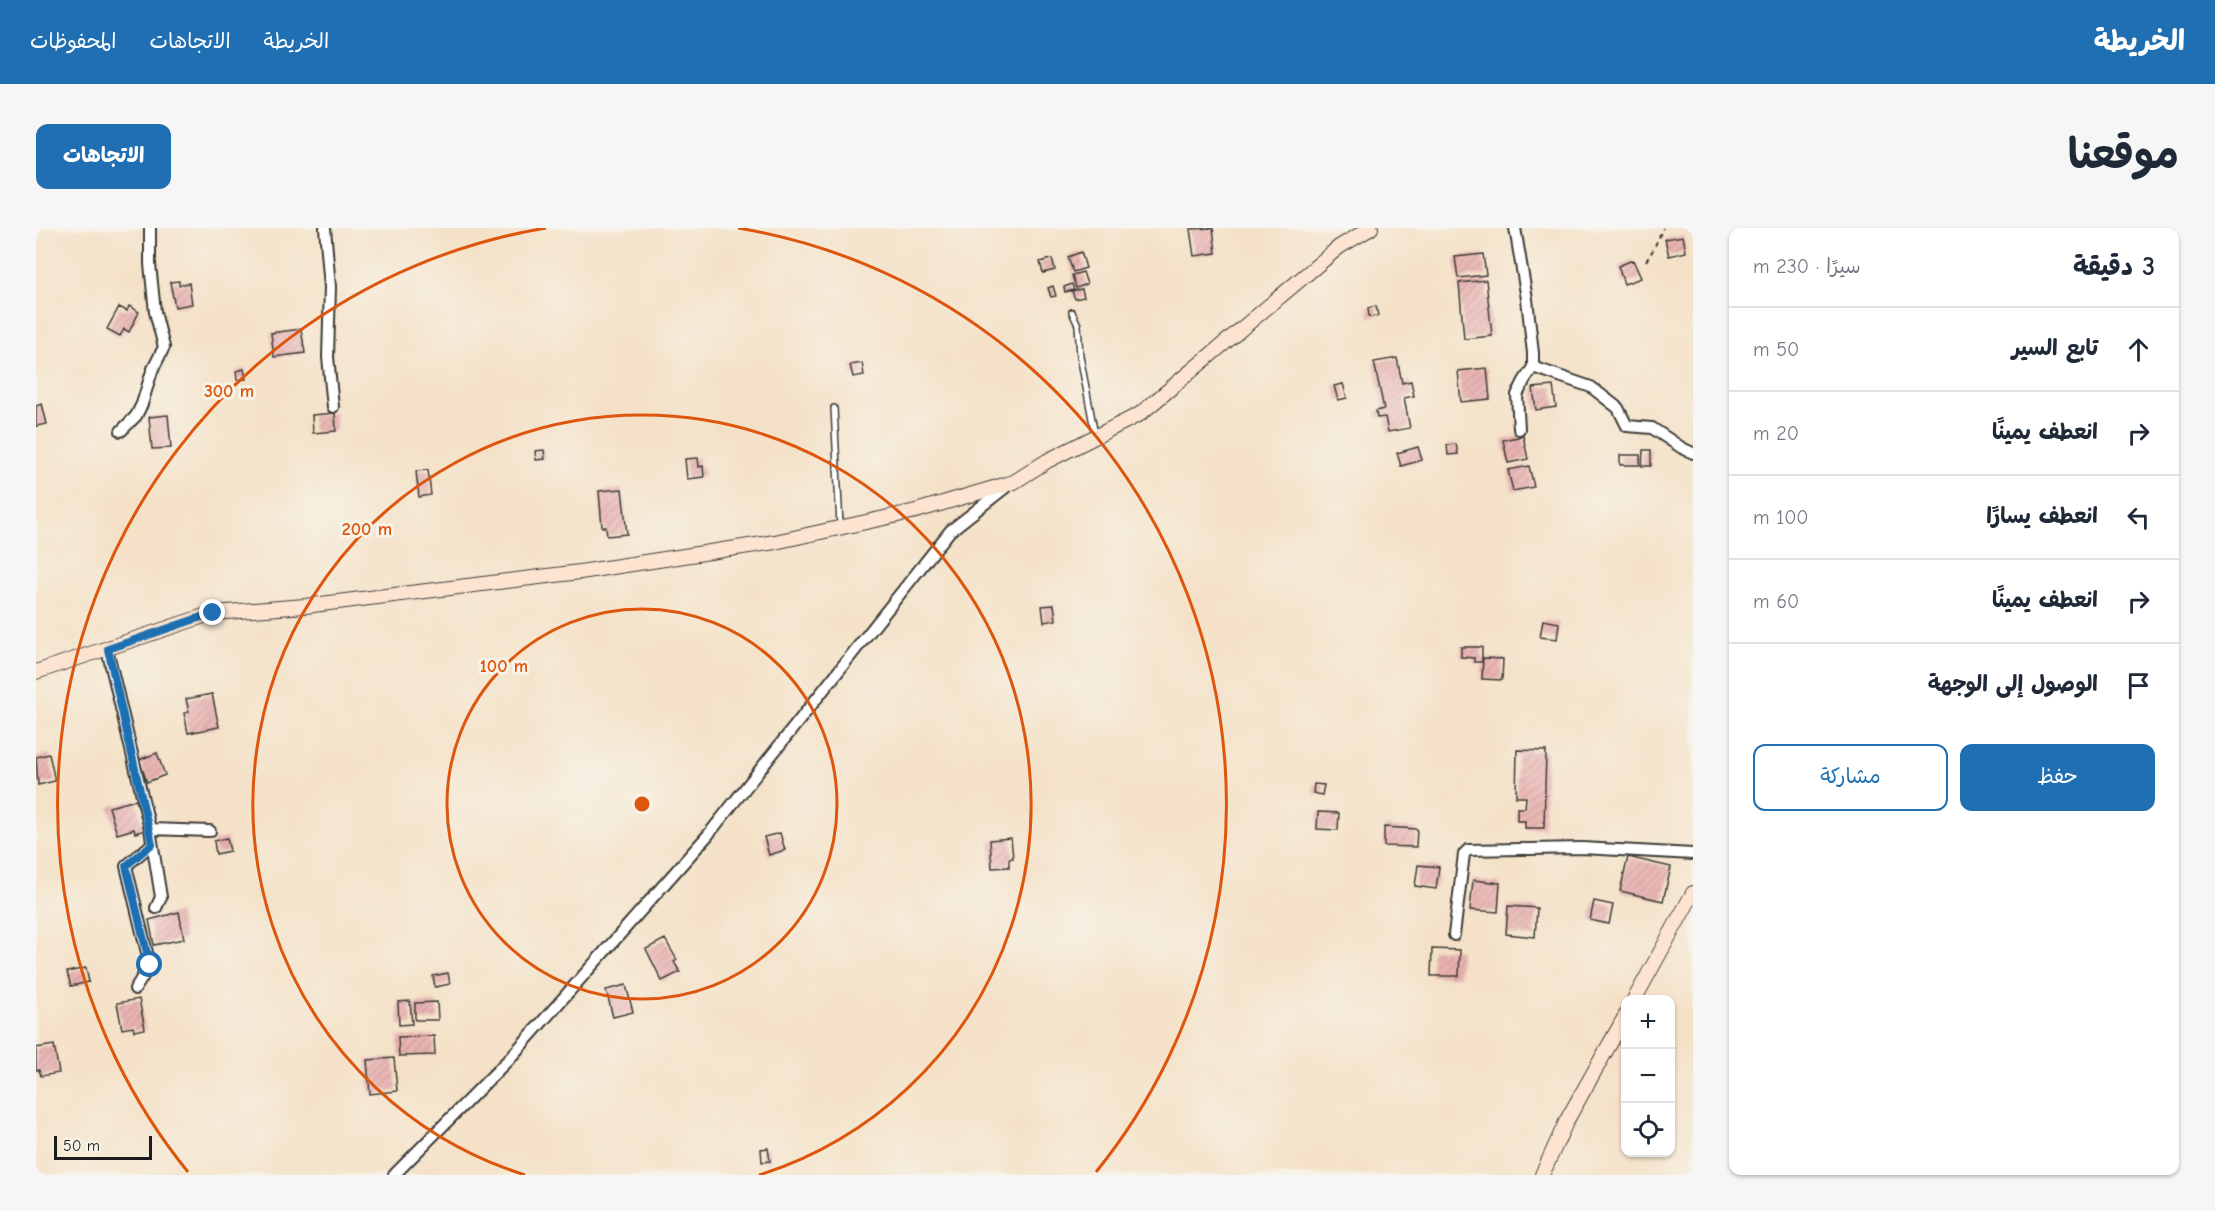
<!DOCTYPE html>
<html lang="ar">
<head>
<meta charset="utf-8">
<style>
  :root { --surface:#fff; --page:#f6f6f7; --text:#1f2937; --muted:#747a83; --line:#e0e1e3; --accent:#1f6fb2 }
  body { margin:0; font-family:"Comic Neue","Playpen Sans Arabic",sans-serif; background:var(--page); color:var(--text); direction:rtl }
  .controls { position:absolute; right:18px; bottom:18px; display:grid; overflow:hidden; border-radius:12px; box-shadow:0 2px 4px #0004 }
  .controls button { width:54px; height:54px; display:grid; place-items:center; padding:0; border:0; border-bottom:2px solid var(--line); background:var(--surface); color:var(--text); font:30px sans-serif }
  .scale { position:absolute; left:18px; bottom:15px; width:98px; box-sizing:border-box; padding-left:6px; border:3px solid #1c1c1c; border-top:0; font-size:16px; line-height:21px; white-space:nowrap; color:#1c1c1c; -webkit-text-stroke:4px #f7f3e8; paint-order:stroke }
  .stop { position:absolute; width:18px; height:18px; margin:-14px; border:4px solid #1f6fb2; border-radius:50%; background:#fff }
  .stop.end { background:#1f6fb2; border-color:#fff; box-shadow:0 2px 6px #0008 }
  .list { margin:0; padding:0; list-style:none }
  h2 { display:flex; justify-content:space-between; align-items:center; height:78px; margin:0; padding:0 24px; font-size:26px }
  h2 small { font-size:20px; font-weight:400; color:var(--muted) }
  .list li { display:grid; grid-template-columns:39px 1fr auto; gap:18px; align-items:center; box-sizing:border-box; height:84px; padding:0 24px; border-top:2px solid var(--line) }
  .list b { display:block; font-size:22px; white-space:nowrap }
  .list em { font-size:20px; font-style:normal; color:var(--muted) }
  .actions { display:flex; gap:12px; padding:18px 24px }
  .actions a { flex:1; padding:14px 0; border:2px solid var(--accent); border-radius:12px; text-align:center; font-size:21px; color:var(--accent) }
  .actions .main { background:var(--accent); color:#fff }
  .icon { flex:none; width:33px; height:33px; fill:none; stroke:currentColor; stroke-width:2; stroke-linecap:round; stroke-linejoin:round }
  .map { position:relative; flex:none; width:1657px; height:947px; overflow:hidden; direction:ltr; border-radius:12px }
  header { display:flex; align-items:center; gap:36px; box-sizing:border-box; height:84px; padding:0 30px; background:var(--accent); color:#fff }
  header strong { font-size:28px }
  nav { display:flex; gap:33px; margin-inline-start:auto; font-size:21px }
  .intro { display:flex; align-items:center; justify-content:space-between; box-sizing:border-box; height:144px; padding:0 36px }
  h1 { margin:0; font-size:42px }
  .button { padding:15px 27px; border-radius:12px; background:var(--accent); color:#fff; font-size:21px; font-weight:700 }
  main { display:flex; gap:36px; padding:0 36px }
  aside { flex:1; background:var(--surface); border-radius:12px; box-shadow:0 2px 4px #0004 }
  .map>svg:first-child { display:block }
  .building { fill:url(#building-hatch) }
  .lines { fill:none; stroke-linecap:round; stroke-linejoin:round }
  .lane-casing { stroke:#3c3a36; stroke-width:8 }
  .street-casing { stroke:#3c3a36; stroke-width:14 }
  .secondary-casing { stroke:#3c3a36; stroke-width:16 }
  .path { stroke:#3c3a36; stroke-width:2; stroke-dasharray:4.5 4.5; stroke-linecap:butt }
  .lane { stroke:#fff; stroke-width:5 }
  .street { stroke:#fff; stroke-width:10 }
  .secondary { stroke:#fde4d1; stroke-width:14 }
  .route { stroke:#1f6fb2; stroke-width:8 }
  .ring { fill:none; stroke:#de560d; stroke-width:3 }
  .centre { fill:#de560d; stroke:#f7f3e8; stroke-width:3 }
  .ring-label { font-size:18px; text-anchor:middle; font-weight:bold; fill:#de560d; stroke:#f7f3e8; stroke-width:6; stroke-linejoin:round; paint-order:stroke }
</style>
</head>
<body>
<header>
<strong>الخريطة</strong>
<nav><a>الخريطة</a><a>الاتجاهات</a><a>المحفوظات</a></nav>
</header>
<div class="intro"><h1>موقعنا</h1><a class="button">الاتجاهات</a></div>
<main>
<aside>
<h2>3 دقيقة<small>سيرًا · 230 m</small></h2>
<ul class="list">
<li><svg class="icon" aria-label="ahead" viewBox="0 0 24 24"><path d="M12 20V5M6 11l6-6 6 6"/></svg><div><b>تابع السير</b></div><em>50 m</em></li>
<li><svg class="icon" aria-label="right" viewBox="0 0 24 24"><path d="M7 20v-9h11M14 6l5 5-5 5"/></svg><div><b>انعطف يمينًا</b></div><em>20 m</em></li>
<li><svg class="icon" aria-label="left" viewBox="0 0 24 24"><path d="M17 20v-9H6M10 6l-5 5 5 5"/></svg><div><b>انعطف يسارًا</b></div><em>100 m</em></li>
<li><svg class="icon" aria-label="right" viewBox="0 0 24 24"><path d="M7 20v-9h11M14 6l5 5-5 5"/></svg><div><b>انعطف يمينًا</b></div><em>60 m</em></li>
<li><svg class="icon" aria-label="arrive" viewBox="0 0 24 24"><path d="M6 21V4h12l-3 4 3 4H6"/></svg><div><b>الوصول إلى الوجهة</b></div></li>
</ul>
<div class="actions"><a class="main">حفظ</a><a>مشاركة</a></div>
</aside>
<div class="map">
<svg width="1657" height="947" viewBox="0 0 1657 947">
  <defs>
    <pattern id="building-hatch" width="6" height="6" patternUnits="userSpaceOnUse" patternTransform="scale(1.5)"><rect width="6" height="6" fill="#e9b2b1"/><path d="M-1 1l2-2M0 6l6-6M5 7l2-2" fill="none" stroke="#c79898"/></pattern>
  </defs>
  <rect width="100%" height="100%" fill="#f7f3e8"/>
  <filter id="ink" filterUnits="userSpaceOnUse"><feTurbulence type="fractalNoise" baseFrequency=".0167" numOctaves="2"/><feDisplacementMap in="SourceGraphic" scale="12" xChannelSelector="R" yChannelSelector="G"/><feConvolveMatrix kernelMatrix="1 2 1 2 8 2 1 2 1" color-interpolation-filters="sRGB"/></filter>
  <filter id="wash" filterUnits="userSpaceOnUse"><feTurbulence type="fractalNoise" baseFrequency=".008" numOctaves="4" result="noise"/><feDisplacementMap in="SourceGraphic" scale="24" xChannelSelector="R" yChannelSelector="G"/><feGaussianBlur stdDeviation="1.35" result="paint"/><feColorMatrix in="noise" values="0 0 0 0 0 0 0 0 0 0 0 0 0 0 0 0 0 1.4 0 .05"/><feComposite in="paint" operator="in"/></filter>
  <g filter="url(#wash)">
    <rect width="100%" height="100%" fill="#f4e1c7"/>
    <g id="blocks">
      <!-- building -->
      <path class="building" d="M1177,0L1180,25L1158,28L1154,1Z
        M1647,8L1650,24L1633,28L1629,11Z
        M1045,24L1050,40L1037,44L1032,29Z
        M1447,26L1450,47L1422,50L1419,29Z
        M1016,31L1019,42L1007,45L1004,34Z
        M1597,32L1605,50L1588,56L1582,38Z
        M1047,44L1051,56L1040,60L1036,47Z
        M1450,52L1456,108L1428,111L1423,55Z
        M143,53V57L153,55L156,76L139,79L134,54Z
        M1036,56L1038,62L1029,64L1028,59Z
        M1017,58L1020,68L1015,69L1012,60Z
        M1046,61L1048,69L1039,71L1036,63Z
        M93,78L103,84L93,104L88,101L84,108L71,101L83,79L91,83Z
        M1340,78L1342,88L1333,89L1332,80Z
        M265,101L269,125L238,129L235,105Z
        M1361,130L1366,155L1375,153L1378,168L1368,170L1374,200L1352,204L1349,189L1341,190L1340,183L1348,181L1338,134Z
        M826,135L828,147L817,149L814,137Z
        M1451,140L1454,171L1425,174L1422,143Z
        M208,141L210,151L201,152L200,143Z
        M1307,156L1311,170L1302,172L1298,158Z
        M1517,158L1520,179L1500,182L1497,160Z
        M6,176L11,196L0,198V178Z
        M299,185L300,203L277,205L276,187Z
        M132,187L135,220L116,221L113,189Z
        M1487,208L1492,231L1472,235L1467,212Z
        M1420,216L1422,226L1412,227L1411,217Z
        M1382,219L1386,232L1365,238L1361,225Z
        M508,222L509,231L500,232L499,223Z
        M1607,222H1615V238H1606Z
        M1584,227H1604V237H1584Z
        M662,230L663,239L667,238L668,249L651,251L649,231Z
        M1493,238L1498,259L1477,263L1472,242Z
        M392,242L395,267L383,269L380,243Z
        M586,261L591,306L571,308L570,299H566L563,263Z
        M1018,377L1020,392L1008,394L1006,378Z
        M1507,392L1523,395L1521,411L1504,409Z
        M1425,419H1446V434H1438V430L1425,429Z
        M1447,430L1467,431L1466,452L1446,451Z
        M176,466L183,499L152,505L148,485L153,484L150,471Z
        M1481,522L1510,523L1508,600H1489V593H1481V580H1489L1490,569H1480Z
        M121,525L129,547L111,554L103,532Z
        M13,526L19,553L2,557L0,529Z
        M1278,556L1288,557L1286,567L1277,565Z
        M100,572L109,602L99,605L98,601L81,606L73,579Z
        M1282,584L1303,585L1302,602L1281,601Z
        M1348,599L1381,601L1380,619L1348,618Z
        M744,605L749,622L733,627L728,609Z
        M191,610L194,623L180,626L178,613Z
        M975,610L977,630L973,631V639L956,640L954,612Z
        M1592,629L1635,639L1627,673L1584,663Z
        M1382,637L1403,639L1400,661L1379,658Z
        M1437,652L1464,655L1462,684L1434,682Z
        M1558,673L1577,677L1573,696L1554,692Z
        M1472,678L1501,680L1499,709L1470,706Z
        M143,684L148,711L118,717L113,692Z
        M629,711L641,732L638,734L644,744L626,753L610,721Z
        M1396,721L1424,722L1423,748H1395Z
        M50,740L53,754L35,758L31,744Z
        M412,745L414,756L399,759L397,748Z
        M590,757L597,784L577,789L570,762Z
        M103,771L109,801L98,803L97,799L86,801L81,775Z
        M374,773L376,796L363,797L362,774Z
        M401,774L402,792H379V775Z
        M398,808L399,827L363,828L362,809Z
        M18,817L23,845L5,848L3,842H0V820Z
        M358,830L361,863L334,866L331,832Z
        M732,920L734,933L726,934L725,921Z"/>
    </g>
  </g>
  <g filter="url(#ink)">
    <use href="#blocks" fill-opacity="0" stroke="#3c3a36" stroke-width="1.5"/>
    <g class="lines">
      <defs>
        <path id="lane" d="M1036,84L1042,97L1044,128L1059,207
          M798,180L804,298"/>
        <path id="street" d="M289,0L294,59L292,129L297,179
          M1479,0L1491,71L1497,125V139L1488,153L1481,167L1483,201
          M1497,139L1555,159L1582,180L1591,198L1616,200L1646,220L1657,225
          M85,203L100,188L106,176L116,143L128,119L119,84L114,36V0
          M71,421L114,601L125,669L120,680
          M114,601L174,603
          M1418,707L1428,626L1432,622L1546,620L1657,626
          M99,761L114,737L90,638L116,616
          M358,947L475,829L672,607L914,303L970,259"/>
        <path id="secondary" d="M0,444L177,385L269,378L544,344L739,314L880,283L978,254L1011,233L1104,186L1303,19L1335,0
          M1598,772L1657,665
          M1506,947L1531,892L1590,787"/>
      </defs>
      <!-- lane casing -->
      <use href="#lane" class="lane-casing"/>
      <!-- street casing -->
      <use href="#street" class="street-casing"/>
      <!-- secondary casing -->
      <use href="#secondary" class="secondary-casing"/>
      <!-- path -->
      <path class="path" d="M1610,33L1617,22L1627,0"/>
      <!-- lane -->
      <use href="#lane" class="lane"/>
      <!-- street -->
      <use href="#street" class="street"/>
      <!-- secondary -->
      <use href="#secondary" class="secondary"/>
    </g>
  </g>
  <g class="lines" filter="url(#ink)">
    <!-- route -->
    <path class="route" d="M114,737L90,638L116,616L72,421L177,385"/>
  </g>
  <!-- distance rings -->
  <g class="ring">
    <circle cx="606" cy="576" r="195"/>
    <path d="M489 947A389 389 0 1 1 723 947"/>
    <path d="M152 944A584 584 0 0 1 510 0M702 0A584 584 0 0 1 1060 944"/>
  </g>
  <circle cx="606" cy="576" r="9" class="centre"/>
  <g class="ring-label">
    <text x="193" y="169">300 m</text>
    <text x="331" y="307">200 m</text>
    <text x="468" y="444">100 m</text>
  </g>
</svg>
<div class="controls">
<button>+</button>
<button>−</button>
<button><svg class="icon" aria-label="locate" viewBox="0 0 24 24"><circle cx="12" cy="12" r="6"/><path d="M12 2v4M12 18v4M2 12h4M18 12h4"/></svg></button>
</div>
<div class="scale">50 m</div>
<div class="stop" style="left:114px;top:737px"></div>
<div class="stop end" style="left:177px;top:385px"></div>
</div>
</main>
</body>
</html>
